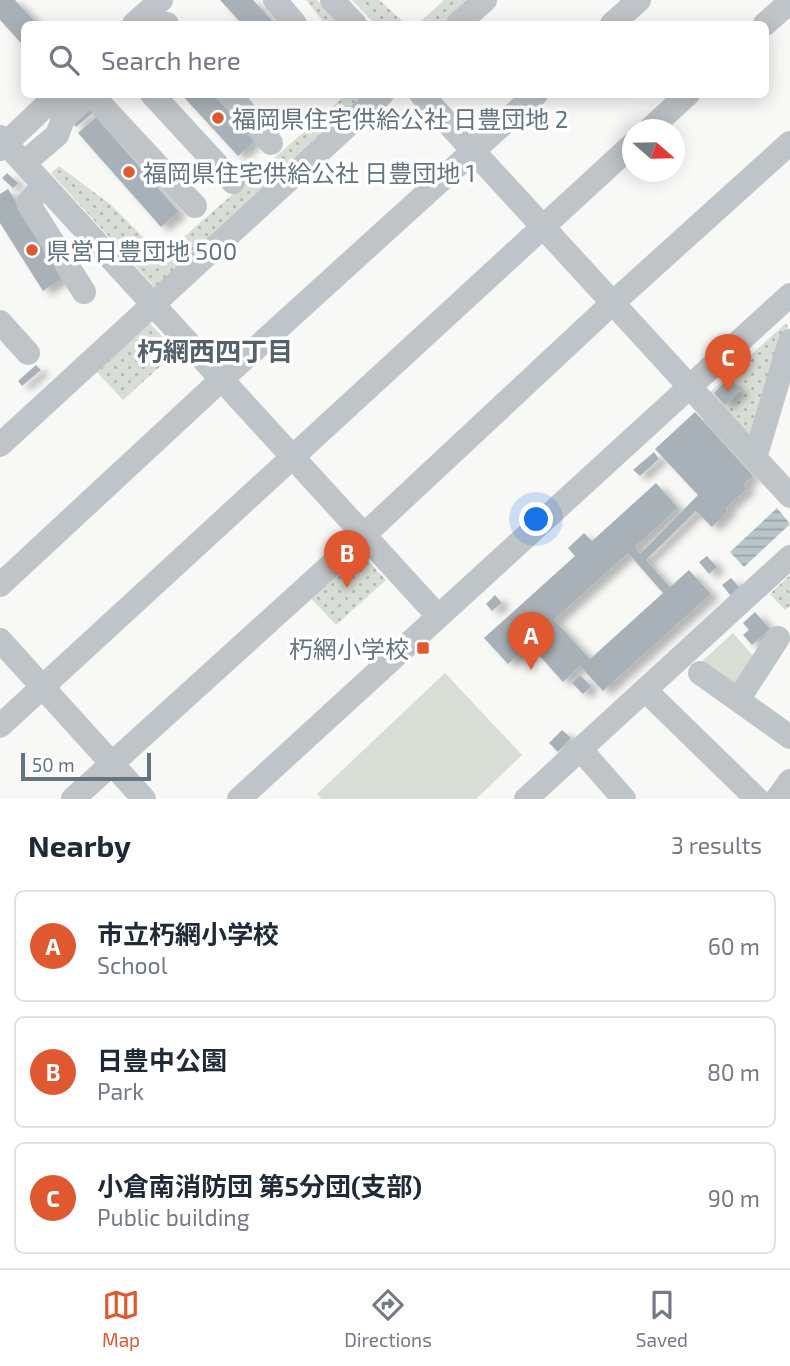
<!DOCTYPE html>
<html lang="en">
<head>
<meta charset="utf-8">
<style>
  :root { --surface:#fff; --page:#f2f2f3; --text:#1f2937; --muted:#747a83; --line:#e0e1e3; --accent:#df582f }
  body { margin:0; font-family:"Exo 2","Noto Sans JP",sans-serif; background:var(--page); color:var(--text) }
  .compass { position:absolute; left:622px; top:119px; width:63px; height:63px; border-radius:50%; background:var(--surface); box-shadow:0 4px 18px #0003; rotate:110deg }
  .scale { position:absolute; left:21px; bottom:18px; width:130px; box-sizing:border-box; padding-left:7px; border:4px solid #647480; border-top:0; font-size:19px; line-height:24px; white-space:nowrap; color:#647480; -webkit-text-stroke:5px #fff; paint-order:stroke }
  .you { position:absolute; left:537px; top:520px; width:24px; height:24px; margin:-18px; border:5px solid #fff; border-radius:50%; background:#1a73e8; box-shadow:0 0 0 10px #1a73e833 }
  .badge { display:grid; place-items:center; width:46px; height:46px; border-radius:50%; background:var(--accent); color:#fff; font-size:23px; font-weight:700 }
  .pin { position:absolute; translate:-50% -58px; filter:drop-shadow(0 2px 4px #0008) }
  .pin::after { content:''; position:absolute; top:37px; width:24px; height:21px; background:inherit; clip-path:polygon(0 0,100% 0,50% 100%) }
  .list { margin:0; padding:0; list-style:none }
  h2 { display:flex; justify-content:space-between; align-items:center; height:91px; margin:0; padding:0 28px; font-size:30px }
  h2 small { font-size:23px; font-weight:400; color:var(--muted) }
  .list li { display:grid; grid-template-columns:46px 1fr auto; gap:21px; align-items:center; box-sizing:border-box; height:112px; margin:0 14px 14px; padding:0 14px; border:2px solid var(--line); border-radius:10px }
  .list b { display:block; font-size:26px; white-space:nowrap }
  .list p { margin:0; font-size:23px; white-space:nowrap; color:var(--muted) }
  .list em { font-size:23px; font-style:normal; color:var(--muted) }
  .icon { flex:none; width:38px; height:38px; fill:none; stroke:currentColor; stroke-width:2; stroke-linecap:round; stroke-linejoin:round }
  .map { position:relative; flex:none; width:790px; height:799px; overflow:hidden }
  .search { position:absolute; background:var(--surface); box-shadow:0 4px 18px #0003; left:21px; right:21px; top:21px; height:77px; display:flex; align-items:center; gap:18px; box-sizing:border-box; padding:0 24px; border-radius:10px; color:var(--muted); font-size:26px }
  .sheet { height:469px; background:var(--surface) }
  nav { display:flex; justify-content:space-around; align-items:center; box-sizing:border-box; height:98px; border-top:2px solid var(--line); background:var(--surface); font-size:19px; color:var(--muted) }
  nav a { display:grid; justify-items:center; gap:4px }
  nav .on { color:var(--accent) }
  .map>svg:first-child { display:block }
  .grass { fill:#d8ddd5 }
  .park { fill:url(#park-dots) }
  .water { fill:url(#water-rules) }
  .building { fill:#a8b1b7; fill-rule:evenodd; filter:url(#shadow) }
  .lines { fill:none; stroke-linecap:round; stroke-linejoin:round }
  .minor { stroke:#bfc4c8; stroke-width:24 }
  .poi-dot { fill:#df582f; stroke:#fff; stroke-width:2.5 }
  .labels { text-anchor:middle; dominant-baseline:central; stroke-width:7; stroke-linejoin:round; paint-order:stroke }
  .poi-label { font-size:24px; fill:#647480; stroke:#fff; text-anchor:start }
  .neighbourhood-label { font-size:26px; font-weight:bold; fill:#56626b; stroke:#fff }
</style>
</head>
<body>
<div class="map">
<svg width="790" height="799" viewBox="0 0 790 799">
  <defs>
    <pattern id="park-dots" width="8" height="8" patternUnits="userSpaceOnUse" patternTransform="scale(1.75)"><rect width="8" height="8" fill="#d8ddd5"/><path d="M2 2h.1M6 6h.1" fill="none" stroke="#b3b8b2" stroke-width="1.8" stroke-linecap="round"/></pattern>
    <pattern id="water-rules" width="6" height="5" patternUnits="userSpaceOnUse" patternTransform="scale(1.75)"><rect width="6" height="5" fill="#b9c5c9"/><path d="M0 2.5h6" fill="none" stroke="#9aa5a8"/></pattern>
    <filter id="shadow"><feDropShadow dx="8" dy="4.5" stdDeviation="3.5" flood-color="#0004"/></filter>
  </defs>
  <rect width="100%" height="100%" fill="#f8f8f6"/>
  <!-- grass -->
  <path class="grass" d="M733,633L756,659L735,692L699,664Z
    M445,673L522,755L476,799H322L317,794Z"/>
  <!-- park -->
  <path class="park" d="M306,0H317L340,24H325Z
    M352,0H379L406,24H375Z
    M444,0H477L450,24H418Z
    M346,95H371L158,291L51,173L59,166L111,205L162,256Z
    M147,320L176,352L123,400L94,369Z
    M786,323L788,327L754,439L707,395Z
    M363,555L386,580L336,625L308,595L346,560L352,565Z
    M790,575V606L785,610L770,594Z"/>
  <!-- water -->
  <path class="water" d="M777,508L790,524L744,567L730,552Z"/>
  <!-- building -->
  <path class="building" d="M0,0H15L37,24H24L23,45L0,20Z
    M220,0H253L275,24H242Z
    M181,94H213L255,141L238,156Z
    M89,106L94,112L76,127L71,121Z
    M96,117L179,212L161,227L78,133Z
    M7,173L18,183L13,188L2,178Z
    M8,189L64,277L43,291L0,223V194Z
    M36,365L41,370L22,386L18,381Z
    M729,378L741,390L725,405L714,393Z
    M695,412L753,476L744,484L747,489L726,508L728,511L712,527L696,511L646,560L670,587L689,570L711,594L603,691L580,666L563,682L530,645L508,664L484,638L575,556L568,548L584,533L592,541L656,483L678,508L635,547L640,554L698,495L655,449ZM628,553L663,593L590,659L554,620Z
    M654,452L659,459L640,476L633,470Z
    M707,556L717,567L709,574L699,562Z
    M731,578L740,588L731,596L722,585Z
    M495,595L502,603L492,611L486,604Z
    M755,612L770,629L752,645L743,635L749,630L743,623Z
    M580,675L591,686L583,694L572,683Z
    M562,730L571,738L558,752L549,743Z"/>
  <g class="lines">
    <!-- minor -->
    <path class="minor" d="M275,0L295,24
      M332,0L355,24
      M134,24L161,0
      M166,24H167
      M458,24L485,0
      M612,24L639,0
      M765,24L790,2
      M91,94L195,206
      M152,94L233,182
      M229,94L271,143
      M421,94L790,496
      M649,130L688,94
      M0,137L438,616
      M0,149L58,94
      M24,163L57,135L63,119L90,94
      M44,185L28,203L84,292
      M0,322L28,353
      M0,445L382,94
      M755,458L790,341
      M0,585L222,379L536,94
      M0,640L144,799
      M700,673L790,737
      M645,690L757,799
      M738,700L778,638
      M0,726L632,145
      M581,750L624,799
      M73,799L363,536L605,310L790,143
      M239,799L790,295
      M526,799L790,557
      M777,799L790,781"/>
  </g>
  <!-- markers -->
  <g class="poi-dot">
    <circle cx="218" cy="118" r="7"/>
    <circle cx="129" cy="172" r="7"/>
    <circle cx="32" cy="250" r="7"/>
    <rect x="416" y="641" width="14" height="14" rx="3.5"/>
  </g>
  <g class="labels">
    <!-- poi labels -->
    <g class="poi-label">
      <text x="232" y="118">福岡県住宅供給公社 日豊団地 2</text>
      <text x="143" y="172">福岡県住宅供給公社 日豊団地 1</text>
      <text x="46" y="250">県営日豊団地 500</text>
      <text x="409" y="648" text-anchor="end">朽網小学校</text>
    </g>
    <!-- neighbourhood labels -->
    <g class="neighbourhood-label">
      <text x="215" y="350">朽網西四丁目</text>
    </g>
  </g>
</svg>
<svg class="compass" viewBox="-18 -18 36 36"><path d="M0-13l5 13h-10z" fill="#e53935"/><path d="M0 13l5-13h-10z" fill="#747a83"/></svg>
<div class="scale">50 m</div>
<div class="you"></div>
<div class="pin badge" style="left:531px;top:670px">A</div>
<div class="pin badge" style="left:347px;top:588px">B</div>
<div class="pin badge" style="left:728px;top:392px">C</div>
<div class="search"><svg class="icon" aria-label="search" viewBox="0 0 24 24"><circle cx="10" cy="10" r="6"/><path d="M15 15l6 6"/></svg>Search here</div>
</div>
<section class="sheet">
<h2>Nearby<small>3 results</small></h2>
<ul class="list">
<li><span class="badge">A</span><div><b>市立朽網小学校</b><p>School</p></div><em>60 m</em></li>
<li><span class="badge">B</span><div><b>日豊中公園</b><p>Park</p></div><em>80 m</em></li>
<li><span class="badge">C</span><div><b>小倉南消防団 第5分団(支部)</b><p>Public building</p></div><em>90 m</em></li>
</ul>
</section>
<nav>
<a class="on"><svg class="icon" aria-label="map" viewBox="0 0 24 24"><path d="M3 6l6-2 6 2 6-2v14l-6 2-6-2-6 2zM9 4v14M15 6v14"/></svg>Map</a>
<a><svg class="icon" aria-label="directions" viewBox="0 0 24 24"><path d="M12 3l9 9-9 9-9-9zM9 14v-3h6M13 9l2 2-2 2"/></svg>Directions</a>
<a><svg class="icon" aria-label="saved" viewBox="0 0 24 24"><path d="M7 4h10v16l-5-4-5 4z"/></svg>Saved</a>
</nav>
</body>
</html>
